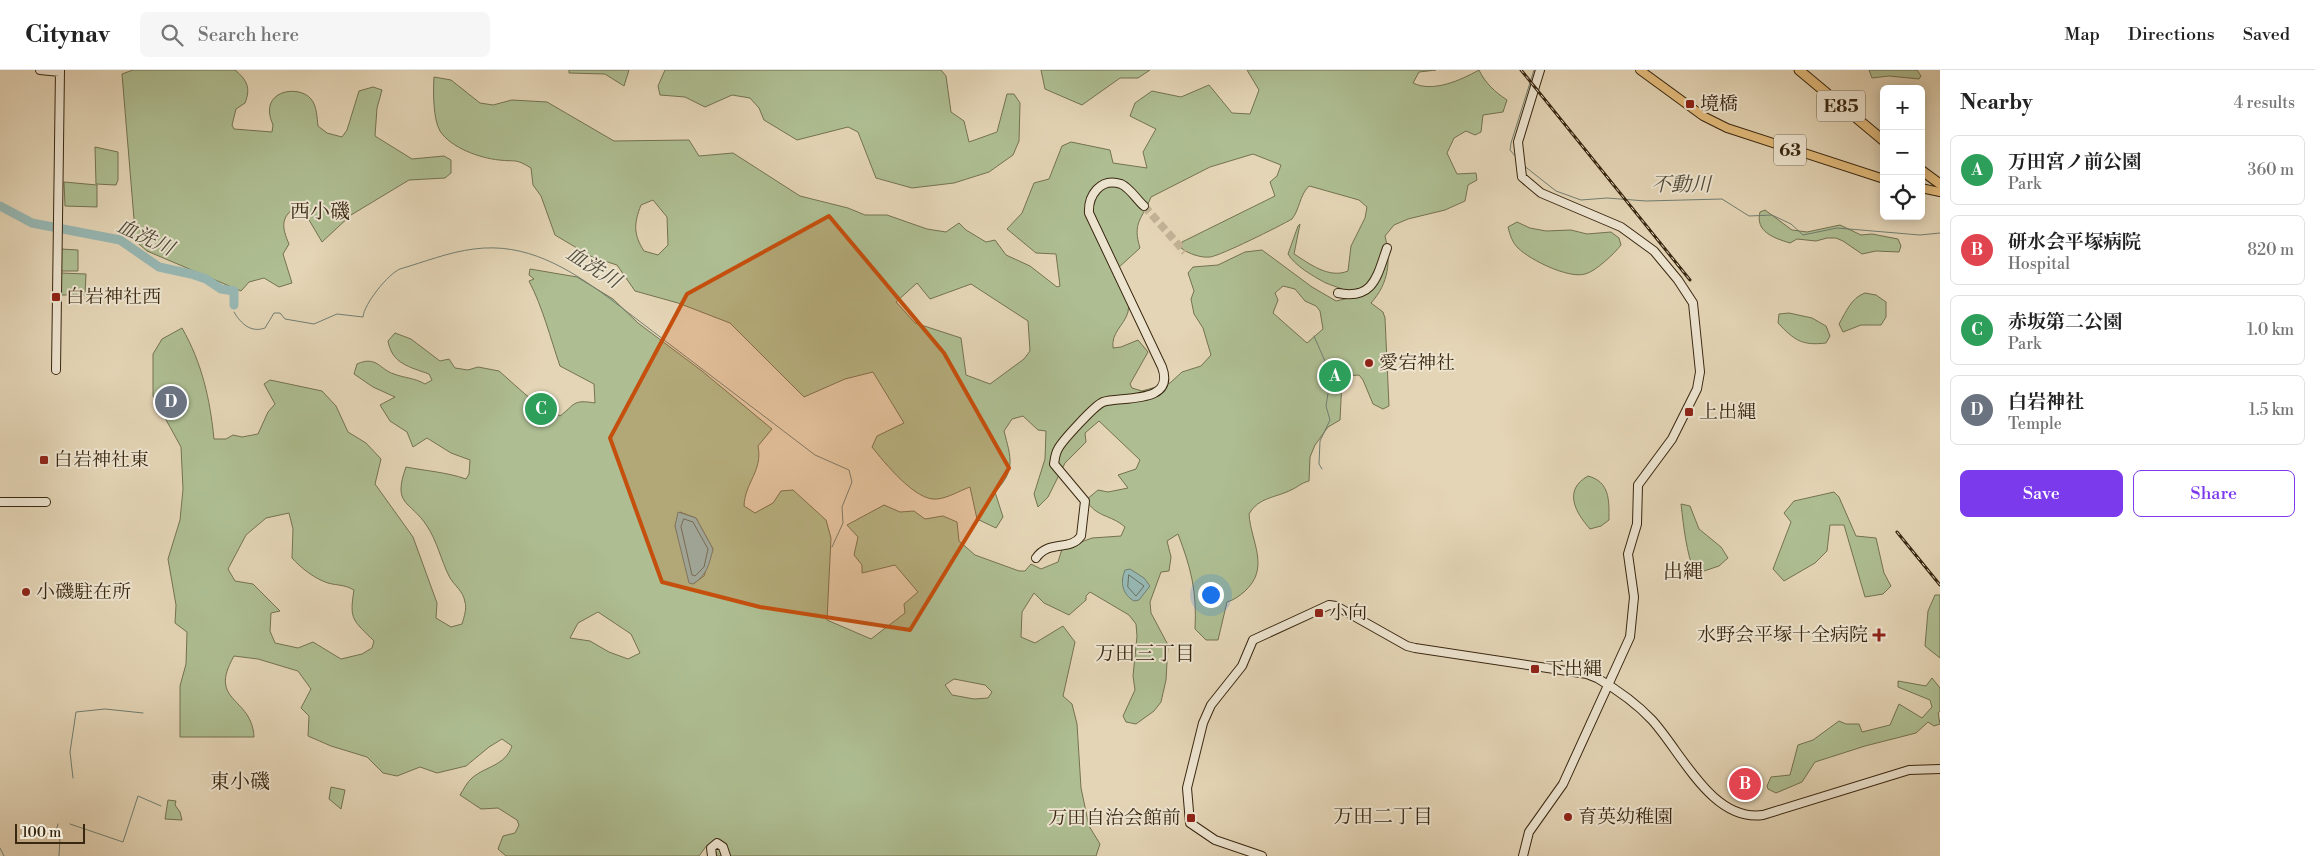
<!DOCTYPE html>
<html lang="en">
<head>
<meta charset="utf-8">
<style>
  :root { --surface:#fff; --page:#f6f6f6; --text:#222; --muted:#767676; --line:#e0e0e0; --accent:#7c3aed }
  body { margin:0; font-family:"Libre Bodoni","Noto Serif JP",serif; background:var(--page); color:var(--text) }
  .controls { position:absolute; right:15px; top:15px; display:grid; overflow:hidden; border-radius:8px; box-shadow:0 2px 12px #0003 }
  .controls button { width:45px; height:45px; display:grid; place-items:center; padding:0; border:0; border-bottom:1px solid var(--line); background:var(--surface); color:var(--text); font:25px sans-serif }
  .scale { position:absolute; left:15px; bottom:12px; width:70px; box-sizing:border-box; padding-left:5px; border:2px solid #392710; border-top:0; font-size:14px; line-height:18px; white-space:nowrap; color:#392710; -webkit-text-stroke:4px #ede4d0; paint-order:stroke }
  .you { position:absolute; left:1210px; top:524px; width:18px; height:18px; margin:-12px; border:4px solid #fff; border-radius:50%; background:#1a73e8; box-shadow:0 0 0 8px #1a73e833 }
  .badge { display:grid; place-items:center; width:32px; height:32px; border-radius:50%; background:var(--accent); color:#fff; font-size:16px; font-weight:700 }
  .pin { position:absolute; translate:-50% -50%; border:2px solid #fff; box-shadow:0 1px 5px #0006 }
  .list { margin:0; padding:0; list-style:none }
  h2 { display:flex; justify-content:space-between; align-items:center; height:65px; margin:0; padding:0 20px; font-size:21px }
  h2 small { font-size:16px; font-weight:400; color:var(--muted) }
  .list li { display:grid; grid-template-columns:32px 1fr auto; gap:15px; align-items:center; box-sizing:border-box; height:70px; margin:0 10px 10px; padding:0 10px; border:1px solid var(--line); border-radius:8px }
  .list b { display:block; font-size:19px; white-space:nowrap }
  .list p { margin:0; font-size:16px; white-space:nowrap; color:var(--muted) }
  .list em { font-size:16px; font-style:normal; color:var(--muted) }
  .actions { display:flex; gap:10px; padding:15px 20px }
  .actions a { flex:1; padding:11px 0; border:1px solid var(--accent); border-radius:8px; text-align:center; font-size:18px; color:var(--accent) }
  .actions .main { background:var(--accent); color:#fff }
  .icon { flex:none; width:28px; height:28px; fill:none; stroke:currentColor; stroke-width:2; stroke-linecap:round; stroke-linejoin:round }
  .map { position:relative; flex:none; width:1940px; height:786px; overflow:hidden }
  header { display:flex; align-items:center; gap:30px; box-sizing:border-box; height:70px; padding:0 25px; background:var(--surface); border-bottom:1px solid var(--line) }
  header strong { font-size:24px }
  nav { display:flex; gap:28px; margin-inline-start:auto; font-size:18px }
  .search { width:350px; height:45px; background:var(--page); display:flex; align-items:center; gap:12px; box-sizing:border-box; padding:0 18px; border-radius:8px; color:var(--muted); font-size:19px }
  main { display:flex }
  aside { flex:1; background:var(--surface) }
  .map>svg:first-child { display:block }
  .green { fill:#aebe92; stroke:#747251; fill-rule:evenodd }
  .water { fill:#97b8b4; stroke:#717e72 }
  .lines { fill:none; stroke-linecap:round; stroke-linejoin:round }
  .shore { stroke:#687062; stroke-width:1 }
  .stream { stroke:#717e72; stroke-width:1 }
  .river { stroke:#97b8b4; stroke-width:9 }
  .secondary-tunnel { stroke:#c2b295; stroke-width:8; stroke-dasharray:8 4; stroke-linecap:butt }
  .secondary-casing { stroke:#392710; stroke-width:10 }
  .primary-casing { stroke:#392710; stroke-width:10 }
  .highway-casing { stroke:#392710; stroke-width:11 }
  .secondary { stroke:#ede4d0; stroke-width:8 }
  .primary { stroke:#e2ba7b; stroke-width:8 }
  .highway { stroke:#e2ba7b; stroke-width:9 }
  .rail-casing { stroke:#392710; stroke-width:3 }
  .rail { stroke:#ede4d0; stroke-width:1; stroke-dasharray:4; stroke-linecap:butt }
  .marked { fill:#c54f0d; fill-opacity:0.2; stroke:#c54f0d; stroke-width:4; stroke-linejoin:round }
  .poi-dot { fill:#8f2418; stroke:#ede4d0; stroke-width:2 }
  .labels { text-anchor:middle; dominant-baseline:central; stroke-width:4; stroke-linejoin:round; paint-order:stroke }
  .shield { fill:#ede4d0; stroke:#6f604a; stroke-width:1 }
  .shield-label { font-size:18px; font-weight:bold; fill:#392710 }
  .poi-label { font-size:19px; fill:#392710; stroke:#ede4d0; text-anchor:start }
  .water-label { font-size:20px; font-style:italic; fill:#504b39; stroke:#ede4d0 }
  .neighbourhood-label { font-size:20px; fill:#392710; stroke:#ede4d0 }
</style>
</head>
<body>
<header>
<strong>Citynav</strong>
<div class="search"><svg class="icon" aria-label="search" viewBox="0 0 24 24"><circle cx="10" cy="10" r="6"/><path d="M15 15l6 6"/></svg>Search here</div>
<nav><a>Map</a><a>Directions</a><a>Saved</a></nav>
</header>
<main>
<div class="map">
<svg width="1940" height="786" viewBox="0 0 1940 786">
  <rect width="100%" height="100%" fill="#e4d5b6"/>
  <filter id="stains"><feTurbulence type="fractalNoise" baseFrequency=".004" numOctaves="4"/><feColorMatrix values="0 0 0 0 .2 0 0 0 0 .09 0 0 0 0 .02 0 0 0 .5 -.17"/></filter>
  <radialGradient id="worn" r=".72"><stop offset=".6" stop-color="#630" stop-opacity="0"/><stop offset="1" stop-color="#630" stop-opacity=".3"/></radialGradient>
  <!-- green -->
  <path class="green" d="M133,0H235C247,10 251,18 245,33L236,39L232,55L234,59L272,62L273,55C257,20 299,14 311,29C317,36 317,48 318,56L327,63L342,67L347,60L359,21L373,17L382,20L377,38L375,66L412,89L444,86L451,90V103L445,108L409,110L351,145L322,172L302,138L296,137C280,147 282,158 289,174L283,184L292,213L279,217L264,208L249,212L241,221L147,181L132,168L134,149L122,4Z
    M569,0H629L624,16L605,4L569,3Z
    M665,0H941L946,6L951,42L964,51L969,72L997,62L1007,24H1014L1020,33L1019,71L1013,85L989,102L954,113L912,118L876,108L858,62L848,57L797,70L764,50L759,38L750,28L732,25L705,37L685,27L660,25L658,16Z
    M1041,0H1150L1138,8H1120L1082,35L1045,19Z
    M1247,0H1436L1419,2L1413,13C1433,23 1461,10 1479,0C1485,13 1495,22 1507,30L1503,42L1483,45L1481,62L1475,65L1466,61L1454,68L1447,83L1457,104L1476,103L1477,110L1468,115L1465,131L1445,140L1408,149L1394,155L1385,166C1391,191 1389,213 1371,233L1383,242L1385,248L1389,336L1383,339L1373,334L1363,310L1359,305L1344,306L1342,310L1340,350L1328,357L1315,375L1310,387L1309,411C1301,413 1298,417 1291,420C1275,428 1259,427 1249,444C1251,473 1271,498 1244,522C1239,526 1234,530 1227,532L1218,570H1206L1195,559C1197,521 1191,498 1178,464L1167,471L1171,487L1169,501L1161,502L1150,532L1151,543L1168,575L1166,610L1161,632L1154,641L1136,654L1126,652L1123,646L1135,620L1133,606L1137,566L1136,554L1129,545L1090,522L1086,526V530L1069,545L1044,533L1034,523L1022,542L1021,567L1035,573L1063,556L1075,572L1063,626L1072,634L1077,654L1081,718L1089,756L1100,774L1096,786H717L715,778L707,775L699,786H506L498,779L503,766L515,763L519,755L517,750L498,738L481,739L460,725C464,719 467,712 472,708C486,696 505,696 512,676L502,669L489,677L466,696L437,703L420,697L397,706L383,703L367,687L331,676L308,666L309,646L301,638L311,619L298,601L258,589L234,586C207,633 252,626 254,667H180V616L186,594L187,562L175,553L176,535L168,489L180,450L183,419L181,377L153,326V284L162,269L182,258C202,293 210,329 214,369H226L233,365L242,367L258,364L268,342L275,334L264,314L270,310L322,321L336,336L348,362L366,373L381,389L375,414L413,467L437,533L436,548L451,557L462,554C464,547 467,539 465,532C463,520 454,516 449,506C441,490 437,471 427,456C410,430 392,436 406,397C426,401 446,402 466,409L469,404L470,390L451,383L427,368L413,377L407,362L390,351L380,335L395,327L373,317L354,304L357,294C377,285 380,300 394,304C404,308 415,308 425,314L432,310L429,304C410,297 392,294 388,271L395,263L411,269L440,291L449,289L455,298L468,300L478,297L499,301L526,325L560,346C575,335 572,329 595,333L594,314L560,296C550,267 543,238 529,211L534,209L529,205L530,199L577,207L613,229L638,253L702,301L772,359L758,376C763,401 745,412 744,436L755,443L773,433L781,421L793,420L826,450L831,468L827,550L871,569L905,543L904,534L918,522L895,495L862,503V495L854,485L858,467L847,455L884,435L900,442L914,441L925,449L943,446L957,452L959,471L975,485L1019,501H1025L1031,494L1041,499L1058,492L1062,479L1092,468L1121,466L1125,457C1110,444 1097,448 1086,430L1098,420L1108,422L1128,418L1118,405L1136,399L1140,390L1099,351L1085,363L1086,372L1065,393L1048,427L1038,437L1034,424L1045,389L1046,361L1038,360L1023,346L1012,349L1004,361C1011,388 1016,400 995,422L1003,447L996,458L977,449L970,417C959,421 948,428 937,429C916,432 884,392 872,377L877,366L904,353L873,302L845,309L804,327L730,253L678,233L635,221L617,195L592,187L555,165L541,126L533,115L531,98C515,88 516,92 499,90C480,88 451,78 440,61C433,49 433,21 434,7L451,10L480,33L493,35L512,30L547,32L614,71L689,70L699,86L733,83L800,126L848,138L865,145H887L927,159L946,162L959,153L966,160L986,172L995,170L1006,185L1030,196L1057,217L1060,216L1056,184L1036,183L1007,159L1022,143L1034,113L1049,109L1062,76L1071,72L1110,80L1113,93L1147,98L1143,82L1156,59L1130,46L1135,33L1152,21L1181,27L1209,15L1232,43L1250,44L1259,20ZM1253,84L1281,95L1277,106L1270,112L1275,126L1182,172L1181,178C1189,184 1201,188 1210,187C1220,186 1280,156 1292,149C1300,139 1299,126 1309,116L1313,117L1359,130L1367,137L1365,148L1351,176L1348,201C1329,209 1310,194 1294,184L1300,154L1298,156L1288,184C1294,195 1314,207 1326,213C1335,217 1347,219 1354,227L1336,231L1312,217L1262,180L1245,182L1218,195L1193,197L1188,203L1194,221L1191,229L1194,244L1203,258L1211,285L1201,296L1182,302L1170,313L1142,321L1132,318L1130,314L1148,282L1138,270L1121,277L1113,278C1111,262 1124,256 1128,242C1131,229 1121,211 1117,199L1140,178C1132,152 1142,150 1151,127L1210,97ZM653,130L667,147L668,175L658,185L644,181C633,164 634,153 641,135ZM917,213L930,229L971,214L1028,251L1030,281L1024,289L990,314L966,305L961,268L915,253L896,232ZM1283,216L1295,219L1305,231L1316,236L1320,241L1323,259L1307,273L1273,243L1278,230L1275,223ZM680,442L696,448L713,479L704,506L693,514L675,456ZM289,443L293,459L292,488C301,498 315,509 328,513C339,516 343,514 354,520C349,550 353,550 374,571L372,578L362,584L341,589L313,572L298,578L275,573L270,561L271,543L280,541L253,514L235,511L228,499L246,465L266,448ZM598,542L631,564L640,583L628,589L609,582L590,571L570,568L578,553ZM954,609L985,615L992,622L988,628L974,629L952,625L945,615Z
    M1869,0H1917L1921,6L1919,9L1889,6L1872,8Z
    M95,77L118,82V110L116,115L96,114Z
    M64,112L97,115V137L65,136Z
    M1765,140L1792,160L1807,162L1840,155L1861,165L1872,164L1898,169L1901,176L1899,182L1876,181L1862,184L1843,171L1836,168H1827L1816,171L1797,169L1790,173C1774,168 1755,162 1760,142Z
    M1517,152L1530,158L1546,161L1571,160L1587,164L1611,162L1619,168L1621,175C1615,183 1595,202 1585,204C1569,209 1530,190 1518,178C1512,172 1510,165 1508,157Z
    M61,179L78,180V201H61Z
    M61,203L86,204L85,225H61Z
    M1865,223L1876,225L1886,232V247L1881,255H1861L1843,262L1839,254C1846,242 1851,228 1865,223Z
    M1789,243L1812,248L1826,256L1830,266L1826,273C1802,276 1794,270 1778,253L1779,244Z
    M1588,406C1610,412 1609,430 1609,450L1601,456L1590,459C1575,442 1563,420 1588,406Z
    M1834,422L1839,427L1856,466L1876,468L1884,503L1891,516L1883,524L1865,527L1844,455H1830L1827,481L1815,493L1784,511L1773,499L1791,452L1784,443L1794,431Z
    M1681,434L1690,436L1699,459L1721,477L1728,488L1719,496L1695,504C1686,481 1684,459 1681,434Z
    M1935,525H1940V588L1925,576L1928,541Z
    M1932,608L1940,618V641L1938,643L1940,654L1934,656L1928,652L1916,663L1865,676L1815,692L1802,712L1776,723L1768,719L1767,716L1771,707L1790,705L1798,675L1813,670L1839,651L1846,654H1859L1862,662L1890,655L1899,634L1922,648L1932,637L1930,630L1898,617V611L1926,616Z
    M331,717L345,720L341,739L329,729Z
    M168,730L176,731L175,735L180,742L182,750L165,749Z"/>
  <!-- water -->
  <path class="water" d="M678,442L696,448L713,479C709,495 707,505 693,514L689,513L675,456Z
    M1130,499L1144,508L1150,516L1139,530L1134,531C1122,524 1120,512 1125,500Z"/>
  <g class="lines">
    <!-- shore -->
    <path class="shore" d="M684,449L693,452L708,479L704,497L695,506L692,505L681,457Z
      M1129,505L1144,516L1136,526L1128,517Z"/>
    <!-- stream -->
    <path class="stream" d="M1516,87L1510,80L1511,73L1534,0
      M1523,95L1556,121L1581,130L1607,128L1646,131L1722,129L1749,146L1772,145L1791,154L1803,165L1837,158L1920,165L1940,163
      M234,242C241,254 251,263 265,258L274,243H280L285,249L314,254L337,244L363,247C364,234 388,204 400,199C424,192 449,182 474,179C526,172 568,198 609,228L815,385L849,400L852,412L842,437L843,453L832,477
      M1314,266L1331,305L1326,336L1330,350L1320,371L1319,394L1322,399
      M73,708L70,682L76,642L105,639L143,643
      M58,754L56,761L60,768L59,786
      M70,754L123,772L138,726L161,736
      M0,778L4,786"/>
    <!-- river -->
    <path class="river" d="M0,136L32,153L120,170L159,197L191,204L206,209L221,219L234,221V235"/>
    <!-- secondary-tunnel -->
    <path class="secondary-tunnel" d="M1144,136L1185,182"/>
    <defs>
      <path id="secondary" d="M40,0L60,2
        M1338,223C1374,230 1377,206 1387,178
        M56,300L60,0
        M0,432H46
        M1036,488C1049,469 1070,482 1081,466L1085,431L1054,394C1055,389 1055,384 1058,379C1062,371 1095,335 1103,332C1120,326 1176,335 1162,297L1089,143C1088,126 1100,107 1121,114C1130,118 1137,130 1144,136
        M712,786L711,778L717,773L723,777L726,786
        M1262,786L1215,770L1190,753L1187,718L1203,653L1211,635L1242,596L1253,570L1329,535L1336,536L1407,576L1415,578L1587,604L1597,608C1616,619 1637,634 1652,650C1682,683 1712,752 1763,745L1909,700L1940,699
        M1523,786L1529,762L1563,714L1630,567L1634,527L1628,484L1637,454L1638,415L1672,369L1697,319L1700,302L1693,233L1678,210L1654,181L1621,157L1541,123L1522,107L1518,72L1540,0"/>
      <path id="primary" d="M1640,0L1703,46L1727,58L1884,109
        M1921,118L1940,122"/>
      <path id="highway" d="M1799,0L1884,71
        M1921,100L1940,114"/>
    </defs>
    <!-- secondary casing -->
    <use href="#secondary" class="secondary-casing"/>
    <!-- primary casing -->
    <use href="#primary" class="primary-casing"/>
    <!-- highway casing -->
    <use href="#highway" class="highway-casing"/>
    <!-- secondary -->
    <use href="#secondary" class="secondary"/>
    <!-- primary -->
    <use href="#primary" class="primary"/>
    <!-- highway -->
    <use href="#highway" class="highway"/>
    <defs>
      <path id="rail" d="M1521,0L1690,210
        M1897,462L1940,515"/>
    </defs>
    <!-- rail casing -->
    <use href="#rail" class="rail-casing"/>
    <!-- rail -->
    <use href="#rail" class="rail"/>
  </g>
  <!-- marked area -->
  <path class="marked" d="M829,146L944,283L1009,398L910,560L760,537L662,512L610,368L687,224Z"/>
  <!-- markers -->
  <g class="poi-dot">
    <rect x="1685" y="29" width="10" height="10" rx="2.5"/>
    <rect x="51" y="222" width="10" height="10" rx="2.5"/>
    <circle cx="1369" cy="293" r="5"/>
    <rect x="1684" y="337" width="10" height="10" rx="2.5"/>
    <rect x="39" y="385" width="10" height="10" rx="2.5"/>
    <circle cx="26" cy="522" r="5"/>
    <rect x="1314" y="538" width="10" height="10" rx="2.5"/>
    <path d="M1876.5 557.5h5v5h5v5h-5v5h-5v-5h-5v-5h5z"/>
    <rect x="1530" y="594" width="10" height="10" rx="2.5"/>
    <circle cx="1568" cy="747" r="5"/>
    <rect x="1186" y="743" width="10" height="10" rx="2.5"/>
  </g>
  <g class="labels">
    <!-- shield labels -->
    <g class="shield">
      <rect x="1817" y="20.5" width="48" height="31" rx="4"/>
      <rect x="1774" y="64.5" width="32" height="31" rx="4"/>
    </g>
    <g class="shield-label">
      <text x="1841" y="36">E85</text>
      <text x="1790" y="80">63</text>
    </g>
    <!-- poi labels -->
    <g class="poi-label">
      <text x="1700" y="34">境橋</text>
      <text x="66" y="227">白岩神社西</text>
      <text x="1379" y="293">愛宕神社</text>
      <text x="1699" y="342">上出縄</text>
      <text x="54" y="390">白岩神社東</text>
      <text x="36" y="522">小磯駐在所</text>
      <text x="1329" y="543">小向</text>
      <text x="1868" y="565" text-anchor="end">水野会平塚十全病院</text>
      <text x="1545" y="599">下出縄</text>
      <text x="1578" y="747">育英幼稚園</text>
      <text x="1181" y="748" text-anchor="end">万田自治会館前</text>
    </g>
    <!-- water labels -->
    <g class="water-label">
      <text x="1681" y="115">不動川</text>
      <text transform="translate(145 168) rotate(25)">血洗川</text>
      <text transform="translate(593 198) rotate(32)">血洗川</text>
    </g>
    <!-- neighbourhood labels -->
    <g class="neighbourhood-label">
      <text x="320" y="142">西小磯</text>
      <text x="1683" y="502">出縄</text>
      <text x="1145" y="584">万田三丁目</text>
      <text x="240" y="712">東小磯</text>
      <text x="1383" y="747">万田二丁目</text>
    </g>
  </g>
  <rect width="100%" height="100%" filter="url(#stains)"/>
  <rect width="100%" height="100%" fill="url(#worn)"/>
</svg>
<div class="controls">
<button>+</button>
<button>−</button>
<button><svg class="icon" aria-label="locate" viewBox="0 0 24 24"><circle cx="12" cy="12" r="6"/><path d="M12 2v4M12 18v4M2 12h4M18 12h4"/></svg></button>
</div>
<div class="scale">100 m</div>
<div class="you"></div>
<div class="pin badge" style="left:1335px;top:306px;background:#2e9e5b">A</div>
<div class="pin badge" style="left:1745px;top:714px;background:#e0444e">B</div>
<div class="pin badge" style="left:541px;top:339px;background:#2e9e5b">C</div>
<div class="pin badge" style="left:171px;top:332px;background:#6b7280">D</div>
</div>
<aside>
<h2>Nearby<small>4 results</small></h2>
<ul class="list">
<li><span class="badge" style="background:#2e9e5b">A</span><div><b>万田宮ノ前公園</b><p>Park</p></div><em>360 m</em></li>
<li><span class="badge" style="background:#e0444e">B</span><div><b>研水会平塚病院</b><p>Hospital</p></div><em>820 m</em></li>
<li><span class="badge" style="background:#2e9e5b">C</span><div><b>赤坂第二公園</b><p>Park</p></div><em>1.0 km</em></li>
<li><span class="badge" style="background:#6b7280">D</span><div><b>白岩神社</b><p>Temple</p></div><em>1.5 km</em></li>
</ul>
<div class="actions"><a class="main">Save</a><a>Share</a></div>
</aside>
</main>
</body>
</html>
